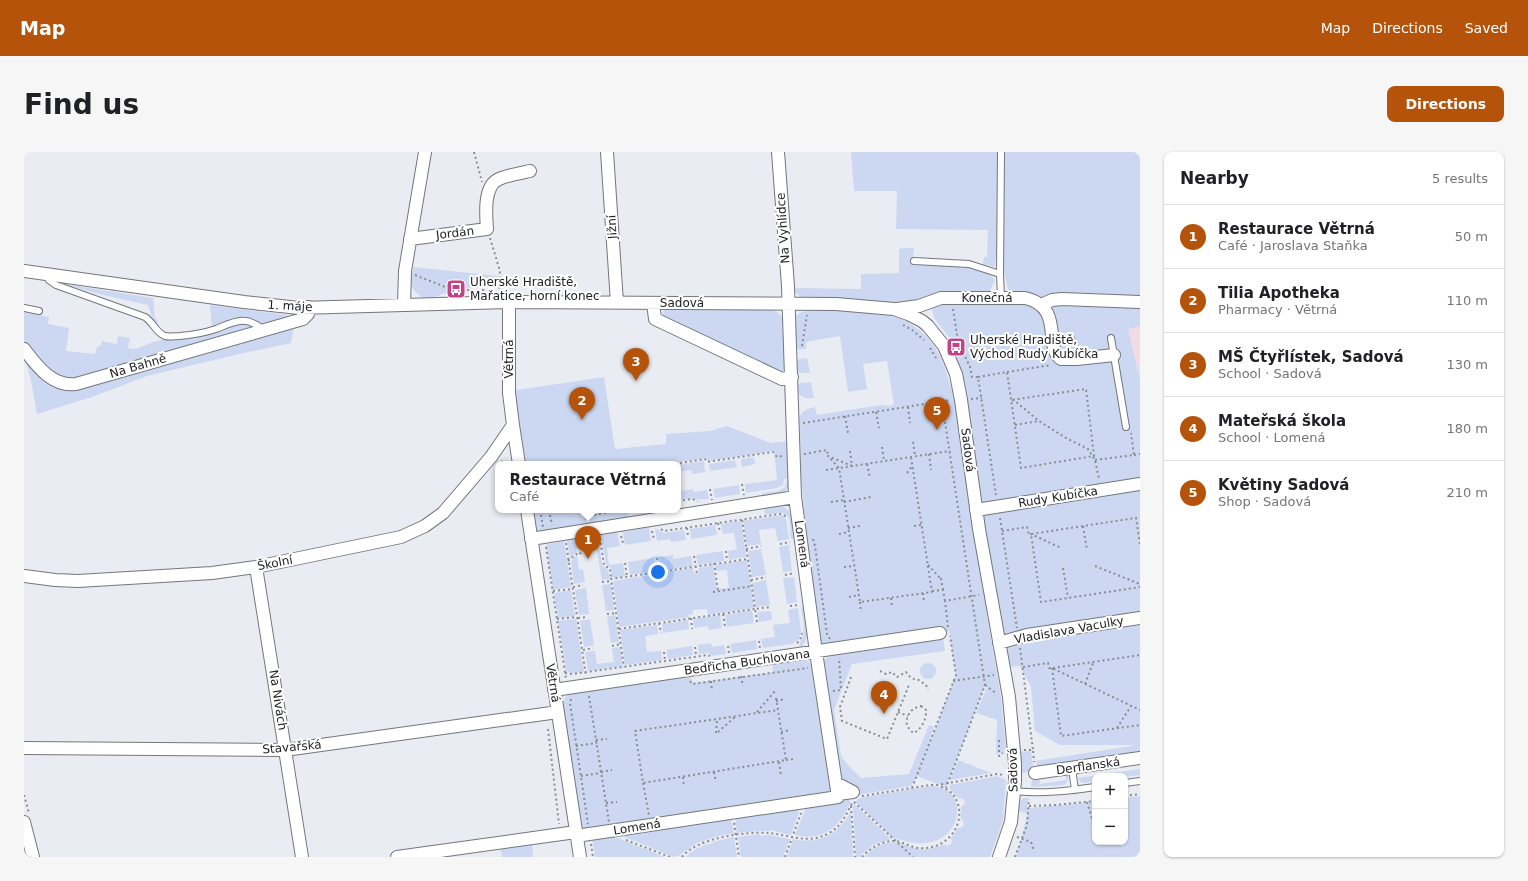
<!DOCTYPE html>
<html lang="en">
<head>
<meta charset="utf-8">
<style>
  :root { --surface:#fff; --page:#f6f6f6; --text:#202124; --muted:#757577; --line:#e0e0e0; --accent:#b45309 }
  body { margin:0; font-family:"DejaVu Sans",sans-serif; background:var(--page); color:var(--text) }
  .controls { position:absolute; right:12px; bottom:12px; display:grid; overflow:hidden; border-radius:8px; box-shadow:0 1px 3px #0004 }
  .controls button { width:36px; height:36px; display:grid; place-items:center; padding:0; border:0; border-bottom:1px solid var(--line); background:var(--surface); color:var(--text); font:20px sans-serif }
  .you { position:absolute; left:634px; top:420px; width:14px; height:14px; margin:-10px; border:3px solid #fff; border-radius:50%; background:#1a73e8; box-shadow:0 0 0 6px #1a73e833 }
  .badge { display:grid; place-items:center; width:26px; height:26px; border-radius:50%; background:var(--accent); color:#fff; font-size:13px; font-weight:700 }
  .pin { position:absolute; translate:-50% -33px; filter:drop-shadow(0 1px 2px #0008) }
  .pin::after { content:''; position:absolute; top:21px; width:14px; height:12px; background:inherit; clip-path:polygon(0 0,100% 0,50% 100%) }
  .popup { position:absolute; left:471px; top:309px; width:186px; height:52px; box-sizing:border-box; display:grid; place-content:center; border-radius:8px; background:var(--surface); filter:drop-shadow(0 1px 3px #0005); font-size:13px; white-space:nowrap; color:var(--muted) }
  .popup b { font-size:15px; color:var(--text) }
  .popup::after { content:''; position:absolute; left:50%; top:100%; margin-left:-8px; border:8px solid transparent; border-top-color:var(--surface) }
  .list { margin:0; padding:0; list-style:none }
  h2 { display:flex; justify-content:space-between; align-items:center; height:52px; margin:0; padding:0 16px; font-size:17px }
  h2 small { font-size:13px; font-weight:400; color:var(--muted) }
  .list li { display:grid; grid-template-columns:26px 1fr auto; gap:12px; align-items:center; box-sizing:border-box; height:64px; padding:0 16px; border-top:1px solid var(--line) }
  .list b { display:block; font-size:15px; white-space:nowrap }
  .list p { margin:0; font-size:13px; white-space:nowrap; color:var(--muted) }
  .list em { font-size:13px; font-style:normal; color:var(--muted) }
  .map { position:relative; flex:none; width:1116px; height:705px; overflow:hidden; border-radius:8px }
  header { display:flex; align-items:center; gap:24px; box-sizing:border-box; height:56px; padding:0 20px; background:var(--accent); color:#fff }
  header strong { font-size:19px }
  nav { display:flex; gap:22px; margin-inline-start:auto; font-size:14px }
  .intro { display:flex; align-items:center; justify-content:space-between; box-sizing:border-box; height:96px; padding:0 24px }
  h1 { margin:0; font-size:28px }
  .button { padding:10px 18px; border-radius:8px; background:var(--accent); color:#fff; font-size:14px; font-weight:700 }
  main { display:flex; gap:24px; padding:0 24px }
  aside { flex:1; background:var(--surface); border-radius:8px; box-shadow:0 1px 3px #0004 }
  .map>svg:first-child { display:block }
  .industrial { fill:#f3dae4 }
  .green { fill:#ccd8f2 }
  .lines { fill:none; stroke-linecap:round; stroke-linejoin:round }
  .lane-casing { stroke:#73767b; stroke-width:8 }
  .street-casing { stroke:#73767b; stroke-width:14 }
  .path { stroke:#8a8c90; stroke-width:2; stroke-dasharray:2 3; stroke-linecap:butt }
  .lane { stroke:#fff; stroke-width:6 }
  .street { stroke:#fff; stroke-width:12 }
  .labels { text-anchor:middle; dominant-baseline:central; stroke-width:4; stroke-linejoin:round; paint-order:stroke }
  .street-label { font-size:12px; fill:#212224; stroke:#fff }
  .poi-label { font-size:12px; fill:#212224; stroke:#fff; text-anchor:start }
</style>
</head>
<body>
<header>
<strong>Map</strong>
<nav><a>Map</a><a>Directions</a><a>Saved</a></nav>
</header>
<div class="intro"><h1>Find us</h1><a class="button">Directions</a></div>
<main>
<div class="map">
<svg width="1116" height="705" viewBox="0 0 1116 705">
  <rect width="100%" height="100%" fill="#e9ecf2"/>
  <!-- industrial -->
  <path class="industrial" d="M1116,174V226L1104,177Z"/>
  <!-- green -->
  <path class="green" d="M827,0H1116V174L1104,177L1116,227V602L1016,617L1011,609L1113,593H1036L1011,579L1007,535L996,514L983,515L962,458L977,545L982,597L979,601L972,602L973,568L952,561L963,535L961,534L922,635L893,624L887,634L839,642L830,645L817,629L797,513L801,507L808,503L919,486L921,499L828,512L810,558L817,604L823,612L837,626L885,622L905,573L910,575L902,600L932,523L925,479L801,498L797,489L783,392L777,323L776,272L774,270C775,260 782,257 791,255L793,263L857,253L865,254L870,253L863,209L839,212L843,237L824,240L816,184L782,190V197H774L771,195C771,186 767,169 773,163C784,152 847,158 863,162C876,166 890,172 900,182C918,199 922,221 930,244L932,222L927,188L910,166L908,157L914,150L985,141L973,88L971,115L959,112L960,105H963L964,78L872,77L873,39H830Z
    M881,96H890L888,113C907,114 962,111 971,128L965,141L879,152L831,147L783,146L776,145L770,138L773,136L837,137V122L875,121V97Z
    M390,115L474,124L473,135L430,136L428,141C424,141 420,141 416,143C413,144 410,146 407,146C394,148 386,135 385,124H387Z
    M40,132L129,146L131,166L133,168L136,178L130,170L124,153L75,142Z
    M186,153L263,163L271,167L51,228L30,224L0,193V160L25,165L24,172L45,176L42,199L71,202L73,195L77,193L78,189L93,192L94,184L106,186L104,196L112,197L129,190L188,175Z
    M641,156L746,157C750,159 755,160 757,164C764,176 763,204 764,219L758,222L637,164Z
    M270,172L267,191L211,203L123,224L68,245L13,262L7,228L1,207L37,234Z
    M783,206L786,221H775L773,220L772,210L775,207Z
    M580,225L591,297L642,292V282L686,279L703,274L747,291L765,289L766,334L759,341L738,345V341L754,339L761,335L763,327H760L759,333L753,336L722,341L721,332L753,328L750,299L684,309L683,306L641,312H496L486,239Z
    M787,230L790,246C780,248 771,243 774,233L776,231Z
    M730,305L731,312L718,315L717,307Z
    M711,308L713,315L686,319L685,312Z
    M680,309L681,320L668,322L667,318L654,320V313Z
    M715,333L716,342L691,346L689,337Z
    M669,337L670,340L683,338L685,347C675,348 668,346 658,347L657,339Z
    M756,353C771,360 769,372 772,386L767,387C764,362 769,358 741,363L740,355Z
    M506,358H604L605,366L517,381L509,376Z
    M759,363L762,367L765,387L754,389L751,376L735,378L737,392L723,394L719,369Z
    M717,369L722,405L705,408L704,399L713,397L710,381L699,382L697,372Z
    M691,373L693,383L667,387L666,377Z
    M625,375L627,389L601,393L599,380Z
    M631,376L640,381L660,378L662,388L647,390L646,387L633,389Z
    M593,380L596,394L583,396L585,413L599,411L601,424L588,426L587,416L582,412L577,383Z
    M574,384L578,413L584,418L586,427L578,428L572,394L552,397V401L546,406L543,388Z
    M540,389L547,435L529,438L522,393Z
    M765,393L768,419L759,420L755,395Z
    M737,397L742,423L728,425L724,399Z
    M699,399L700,409L674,413L672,403Z
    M553,403L555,418L559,417L561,430L550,432L547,409Z
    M649,403V407L667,404L669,414L637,419L635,405Z
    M630,406L632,419L606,423L604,410Z
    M723,408L730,456L684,463L683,457L669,458V462L664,463L665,465L595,475L589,429L669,416L670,422L675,421L674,416L689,413L693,437L705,436L703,418L692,419L691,413Z
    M770,425L773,450L763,452L759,426Z
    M742,428L746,453L732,455L728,431Z
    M587,432L590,458L582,459L578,433Z
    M562,436L565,462L555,463L551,438Z
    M547,438L551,464L534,466L530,441Z
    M777,455H781C783,470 788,485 776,496C775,490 778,488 779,483C781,475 778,464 777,455Z
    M774,456L777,479L775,487L768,492L739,496L737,487L751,485L749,473L766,471L764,458Z
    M728,458L730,471L703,475L701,463Z
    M747,459L748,468L735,470L733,460Z
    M591,463L595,490L587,491L583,465Z
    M696,463L698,476L685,478L684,474L670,476L669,467Z
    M552,467L560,520L547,521L542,519L534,469Z
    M566,467L570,493L560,495L556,469Z
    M664,468L665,477L639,481L638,472Z
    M633,473L634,482L621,484L623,500L637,499L638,508L601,513L596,478Z
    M732,488L733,497L708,501L706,492Z
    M687,491L688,495L700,493L702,502L688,504L685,501L675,502L674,493Z
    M668,494L669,503L644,507L642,498Z
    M596,495L599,514L564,519L561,500L571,499L573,512L590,510L588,496Z
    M780,507L788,512L807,641L558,679L538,551C539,547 542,544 546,541L665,523L669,531L749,520L748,511Z
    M896 519a8 8 0 1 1 16 0a8 8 0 1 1-16 0Z
    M1007,599L1009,613L1005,619L996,622L995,600Z
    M934,608L967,621L926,628Z
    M1116,617V623L1101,625L1071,624V629L1061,631L1057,630L1054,626Z
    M1041,619H1044C1045,625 1045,630 1040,633L1007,635L1008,626L1015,623L1016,632L1042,628Z
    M973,624L982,628L979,668L966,705H840C849,695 863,688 877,691C883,693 888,696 895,697C904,698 912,696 920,692L922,694L926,693L928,691L927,686L934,676H937L940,673L939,669L937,667V655L941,651L939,647L934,646L925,636L926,633Z
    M907,634C951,635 938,705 881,689C878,687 873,688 869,686C865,684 862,679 858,675C849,667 840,658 831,650L834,647L839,645Z
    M1116,644V705H992L997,688L1003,664V661L997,660L994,658L995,650L999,646H1004L1003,656L1071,650V690H1101V646Z
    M823,646L827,650C816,674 800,690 771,683L782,656Z
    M830,652L867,687L849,693L835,705H832L829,655Z
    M774,657L775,660L767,683L746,678V679H735L713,681L711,670L714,666Z
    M827,659L829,705H763L769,687C795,693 815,682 827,659Z
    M707,667L710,681L690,685L677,690L676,689L654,704L649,705L594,682Z
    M584,682L641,705H571L568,685Z
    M736,682V684L745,683L766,687L759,705H717L714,685Z
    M710,685L713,705H661L672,697L683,692V693L689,691L688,690Z
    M508,689L509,705H478L476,693Z"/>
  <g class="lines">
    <defs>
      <path id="lane" d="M977,0L976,122L977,146
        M890,109L945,112L976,122
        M22,123L25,128L32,133L121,165C129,170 132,181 141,184C145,185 151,184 156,184C168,183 180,181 192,177C212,169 221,163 240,178
        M0,156L15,159
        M1087,186L1102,275
        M1048,616L1051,638
        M1101,631L1116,629
        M990,639C1018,642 1044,639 1071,635"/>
      <path id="street" d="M583,0L593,151
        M386,87L463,77C462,63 459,34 475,27C484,23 496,21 506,19
        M0,119L220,150L275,156L485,150L812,152L870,157L884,162L898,169L904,174L920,194L932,222L937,248L955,377L985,545L991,611V629L987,670L975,705
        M485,150V241L489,273L495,312
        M629,151L631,167L758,227L768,225
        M380,153L381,119L401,0
        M1017,153L1028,148L1038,147L1116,150
        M873,157L895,154L917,146H1001C1041,155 1019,195 1037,207H1053L1090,203
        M0,197C13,214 28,235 52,232L279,167L284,162V155
        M503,358L556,705
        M952,358L1116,332
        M507,387L771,345
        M232,415L278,705
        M0,424L31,428L54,429L188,421L232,415L377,385L401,374L419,361L467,305L489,273
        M975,491L1003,483L1116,466
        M530,538L916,481
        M0,596L261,598L534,560
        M1011,621L1116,606
        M812,631L829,640L814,642
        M0,670L9,705
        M552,684L814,645L792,500L771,345L764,134L754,0
        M373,705L552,680"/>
    </defs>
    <!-- lane casing -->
    <use href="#lane" class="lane-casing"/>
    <!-- street casing -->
    <use href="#street" class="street-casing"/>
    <!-- path -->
    <path class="path" d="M450,0L458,30
      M466,86L476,119L475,139
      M391,123L429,138H465L464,141
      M929,157L934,189L946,215L948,225H954L972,343
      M879,173L888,178L900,188
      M1050,185L1052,198
      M778,194L783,163
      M906,196L912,206
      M983,220L1027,213
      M954,225L983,220L997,316L1070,304L1062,237L987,248
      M947,247L958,246
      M988,248L991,249L1015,269L1042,286L1064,297L1071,308L1075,327
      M918,250L961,533L922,636
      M884,255L886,271
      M852,260L855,276
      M821,264L824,281
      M779,271L927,248
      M991,273L1015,269
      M889,290L891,304
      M858,295L860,309
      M826,299L828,314L804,304L815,316L836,450L908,440L887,305
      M780,302L803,298L804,304
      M905,302L907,318
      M1110,303L1116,302
      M1071,308L1110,303L1107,281
      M477,309L483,312
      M651,312L681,307L683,310L749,300L753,305L759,304
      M843,312L846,326
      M802,318L926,299
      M883,321L888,314
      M718,332L720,343
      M686,337L688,348
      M654,341L655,349
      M654,349L668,347L674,349
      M807,350L820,348
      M820,350L847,345
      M516,358L519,375
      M525,358L528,373
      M976,366L993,476
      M561,367L569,363L598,358
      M718,368L724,407
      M694,371L696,380
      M890,374L897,373
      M1059,374L1063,398
      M663,376L664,384
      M824,376L836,374
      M637,377L640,379L756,362L762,364
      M628,379L630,387
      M978,379L1003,375L1005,383L1007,382L1037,396
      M815,382L825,380
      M597,384L599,391
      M576,386L580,413L586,417L587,427
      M789,387L791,394L803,482L806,487
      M542,391L562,524
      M756,392L766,390
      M1116,392L1112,366L1007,382L1017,450L1116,435
      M522,395L542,527
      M722,397L737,394
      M702,399L703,409
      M670,404L673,422
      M633,406L635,420
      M544,409L555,400L557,402
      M601,411L603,425
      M690,411L694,439
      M904,413L917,427
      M1071,414L1116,432
      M820,415L830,414
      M1039,416L1044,446
      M761,423L770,421
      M727,428L742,425
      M578,430L588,429
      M549,435L559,433
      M919,438L917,427L919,426
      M529,439L549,437
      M908,439L919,438L921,449
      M689,440L728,434
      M899,441L900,450
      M825,445L835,443
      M867,446L868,455
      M836,450L837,460
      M766,454L774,453
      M583,462L592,461
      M699,462L701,475
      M554,466L564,465
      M667,466L668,477
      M533,467L553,465
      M733,470L731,457L746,455
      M635,471L637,481
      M924,475L921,449L955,443
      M595,477L731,457L724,407L587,427L600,515
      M735,489L736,497
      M773,491L776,488L778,481
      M588,494L597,492
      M704,494L705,501
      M671,495L672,504
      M996,496L1009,598
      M559,498L569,496
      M640,500L641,509
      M999,515L1024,511L1025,516H1028L1116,558
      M1028,516L1037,584L1116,573
      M1029,516L1116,503
      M856,519L862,522L868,520L873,525L882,520C885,524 888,528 893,527L902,533L904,538
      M541,521L548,522L684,503L686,504
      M717,524L719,534
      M827,525L816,555L818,569L863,587L885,533
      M666,529L668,532L784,516
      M687,529L688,539
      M929,529L970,523
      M1061,532L1069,511
      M961,533L973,542
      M809,539L817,538L815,506
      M565,544L585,670
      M752,546L762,608L619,631L611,579L754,558
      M547,547L546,551L564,672
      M752,549L761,547
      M897,554L902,558C903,566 897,579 889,581L883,574C881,564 887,556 897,554Z
      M733,560L751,539
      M874,560L884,564
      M1093,576L1107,554
      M524,577L535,672
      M694,580L711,565
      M757,580L766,578
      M692,581L693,567
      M572,588L583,587
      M975,588V604L979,601
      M552,594L573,591
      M1000,598H1009L1010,610
      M762,608L770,607
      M755,610L757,623
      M577,620L588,618
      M690,620L692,630
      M557,624L577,621
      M659,625L660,635
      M619,631L625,663
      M888,636L932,523L926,484
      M0,643L5,661
      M838,644L906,633H914L973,622L981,623
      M1101,644L1116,642
      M830,650L889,705
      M1063,650L1071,677
      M582,651L593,650
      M827,654L831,705
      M1005,654L1031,653L1071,649
      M710,671L715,705
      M993,685L1007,690L1010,699
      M602,688L646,705
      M567,692L569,705
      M658,705C672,686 723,679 745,681C766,683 785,693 805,681C818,674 822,662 829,650
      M761,705L777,661
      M838,705C846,696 858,689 870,689C878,689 886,695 894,696C919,699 941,677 934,652C931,642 924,637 915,634
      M991,705L1003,673L1005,647"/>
    <!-- lane -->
    <use href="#lane" class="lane"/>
    <!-- street -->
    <use href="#street" class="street"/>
  </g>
  <!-- icons -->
  <defs>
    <symbol id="bus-square" viewBox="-11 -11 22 22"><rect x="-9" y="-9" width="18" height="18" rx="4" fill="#c54185" stroke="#fff"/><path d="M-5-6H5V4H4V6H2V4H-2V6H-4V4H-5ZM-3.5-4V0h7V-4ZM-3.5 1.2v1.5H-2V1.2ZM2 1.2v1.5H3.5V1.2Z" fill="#fff"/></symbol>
  </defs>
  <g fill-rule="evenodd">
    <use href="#bus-square" x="421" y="126" width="22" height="22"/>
    <use href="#bus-square" x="921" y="184" width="22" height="22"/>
  </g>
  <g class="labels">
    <!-- street labels -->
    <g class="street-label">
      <text transform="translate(588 75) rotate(-94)">Jižní</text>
      <text transform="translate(759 76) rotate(-94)">Na Vyhlídce</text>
      <text transform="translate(431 81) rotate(-7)">Jordán</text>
      <text x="963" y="146">Konečná</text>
      <text x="658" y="151">Sadová</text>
      <text transform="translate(266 154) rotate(3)">1. máje</text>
      <text transform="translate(485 207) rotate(-90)">Větrná</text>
      <text transform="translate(114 214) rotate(-16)">Na Bahně</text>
      <text transform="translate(944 298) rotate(83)">Sadová</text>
      <text transform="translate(1034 345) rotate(-9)">Rudy Kubíčka</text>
      <text transform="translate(778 392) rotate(82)">Lomená</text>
      <text transform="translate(251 411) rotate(-11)">Školní</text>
      <text transform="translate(1045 478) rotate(-10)">Vladislava Vaculky</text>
      <text transform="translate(723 510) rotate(-8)">Bedřicha Buchlovana</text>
      <text transform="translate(529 531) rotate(81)">Větrná</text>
      <text transform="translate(254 548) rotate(81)">Na Nivách</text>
      <text transform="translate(268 595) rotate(-5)">Stavařská</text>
      <text transform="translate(1064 614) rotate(-8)">Derflanská</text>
      <text transform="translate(989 618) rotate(-91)">Sadová</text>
      <text transform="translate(613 675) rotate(-9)">Lomená</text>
    </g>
    <!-- poi labels -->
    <g class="poi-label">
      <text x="446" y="130">Uherské Hradiště,<tspan x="446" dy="14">Mařatice, horní konec</tspan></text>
      <text x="946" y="188">Uherské Hradiště,<tspan x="946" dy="14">Východ Rudy Kubíčka</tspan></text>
    </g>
  </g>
</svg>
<div class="controls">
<button>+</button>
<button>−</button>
</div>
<div class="you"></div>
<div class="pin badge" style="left:564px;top:407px">1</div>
<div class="popup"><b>Restaurace Větrná</b>Café</div>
<div class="pin badge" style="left:558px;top:268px">2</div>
<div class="pin badge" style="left:612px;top:229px">3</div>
<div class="pin badge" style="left:860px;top:562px">4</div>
<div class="pin badge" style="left:913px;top:278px">5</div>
</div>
<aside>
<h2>Nearby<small>5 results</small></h2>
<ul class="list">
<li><span class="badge">1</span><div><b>Restaurace Větrná</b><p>Café · Jaroslava Staňka</p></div><em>50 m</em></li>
<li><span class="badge">2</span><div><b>Tilia Apotheka</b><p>Pharmacy · Větrná</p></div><em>110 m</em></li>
<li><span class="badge">3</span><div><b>MŠ Čtyřlístek, Sadová</b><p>School · Sadová</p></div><em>130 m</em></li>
<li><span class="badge">4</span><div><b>Mateřská škola</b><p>School · Lomená</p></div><em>180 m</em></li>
<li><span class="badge">5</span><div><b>Květiny Sadová</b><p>Shop · Sadová</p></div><em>210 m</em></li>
</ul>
</aside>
</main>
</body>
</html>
